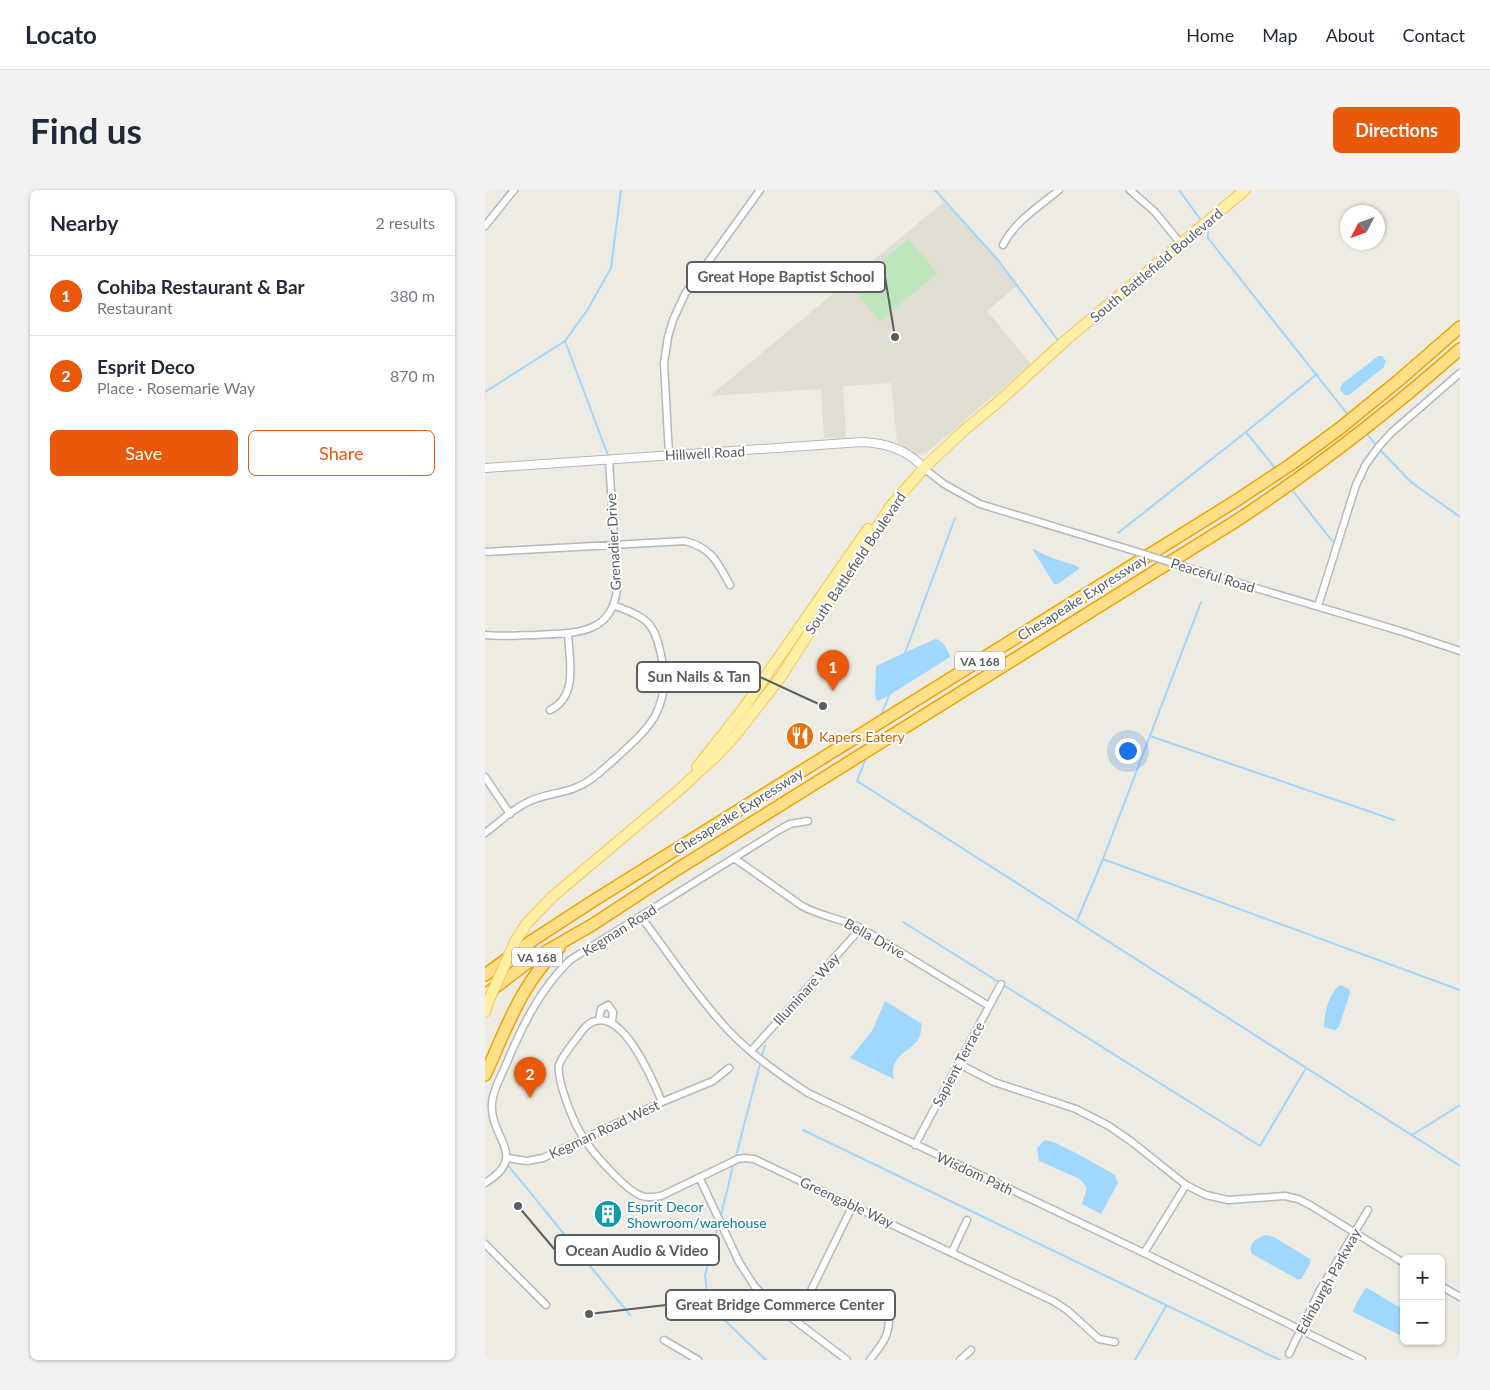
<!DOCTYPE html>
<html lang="en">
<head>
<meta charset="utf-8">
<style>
  :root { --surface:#fff; --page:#f2f2f3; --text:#1f2937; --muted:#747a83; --line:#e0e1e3; --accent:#ea580c }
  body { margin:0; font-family:Lato,sans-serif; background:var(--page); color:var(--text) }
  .controls { position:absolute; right:15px; bottom:15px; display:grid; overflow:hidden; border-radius:8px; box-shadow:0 1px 4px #0004 }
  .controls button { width:45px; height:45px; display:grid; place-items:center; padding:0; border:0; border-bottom:1px solid var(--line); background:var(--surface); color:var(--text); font:25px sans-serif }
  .compass { position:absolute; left:855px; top:15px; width:45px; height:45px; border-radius:50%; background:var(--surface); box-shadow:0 1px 4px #0004; rotate:229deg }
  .you { position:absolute; left:642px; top:560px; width:18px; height:18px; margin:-12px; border:4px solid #fff; border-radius:50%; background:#1a73e8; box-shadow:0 0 0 8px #1a73e833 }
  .badge { display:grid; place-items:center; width:32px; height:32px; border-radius:50%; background:var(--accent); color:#fff; font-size:16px; font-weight:700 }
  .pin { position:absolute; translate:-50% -41px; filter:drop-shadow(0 1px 2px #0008) }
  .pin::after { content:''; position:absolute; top:26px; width:18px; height:15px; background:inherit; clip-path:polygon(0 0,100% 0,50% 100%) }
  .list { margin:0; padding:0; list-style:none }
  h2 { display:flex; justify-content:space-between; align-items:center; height:65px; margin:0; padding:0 20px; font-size:21px }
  h2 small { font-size:16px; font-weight:400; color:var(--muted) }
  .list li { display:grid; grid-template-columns:32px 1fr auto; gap:15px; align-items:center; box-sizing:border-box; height:80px; padding:0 20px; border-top:1px solid var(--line) }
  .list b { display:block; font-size:19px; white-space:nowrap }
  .list p { margin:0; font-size:16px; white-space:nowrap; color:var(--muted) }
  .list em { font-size:16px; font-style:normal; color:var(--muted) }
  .actions { display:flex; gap:10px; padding:15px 20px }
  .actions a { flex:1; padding:11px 0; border:1px solid var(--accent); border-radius:8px; text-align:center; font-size:18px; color:var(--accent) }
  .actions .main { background:var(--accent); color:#fff }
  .map { position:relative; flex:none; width:975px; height:1170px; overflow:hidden; border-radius:8px }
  header { display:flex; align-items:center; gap:30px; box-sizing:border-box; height:70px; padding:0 25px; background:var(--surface); border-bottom:1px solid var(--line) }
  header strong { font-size:24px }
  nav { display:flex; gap:28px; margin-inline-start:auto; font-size:18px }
  .intro { display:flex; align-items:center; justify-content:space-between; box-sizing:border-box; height:120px; padding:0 30px }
  h1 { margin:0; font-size:35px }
  .button { padding:12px 22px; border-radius:8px; background:var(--accent); color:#fff; font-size:18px; font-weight:700 }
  main { display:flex; gap:30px; padding:0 30px }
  aside { flex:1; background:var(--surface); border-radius:8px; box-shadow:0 1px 4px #0004 }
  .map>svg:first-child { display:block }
  .education { fill:#e0ddd2 }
  .green { fill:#bde6bd }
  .water { fill:#a0d7ff }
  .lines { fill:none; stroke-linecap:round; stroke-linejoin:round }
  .stream { stroke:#a0d7ff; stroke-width:2 }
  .minor-casing { stroke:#b4b8bd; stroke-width:9 }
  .tertiary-casing { stroke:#b4b8bd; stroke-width:10 }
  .primary-casing { stroke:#f6c752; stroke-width:12 }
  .motorway-casing { stroke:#efa200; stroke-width:14 }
  .minor { stroke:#fff; stroke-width:6 }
  .tertiary { stroke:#fff; stroke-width:8 }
  .primary { stroke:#fff0a5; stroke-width:10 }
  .motorway { stroke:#ffdf87; stroke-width:11 }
  .minor-bridge-casing { stroke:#b4b8bd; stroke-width:9; stroke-linecap:butt }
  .primary-bridge-casing { stroke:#f6c752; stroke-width:12; stroke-linecap:butt }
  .minor-bridge { stroke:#fff; stroke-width:6 }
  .primary-bridge { stroke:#fff0a5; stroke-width:10 }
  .labels { text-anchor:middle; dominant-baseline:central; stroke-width:4; stroke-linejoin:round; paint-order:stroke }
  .shield { fill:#fff; stroke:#8c8e92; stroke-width:1 }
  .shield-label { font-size:12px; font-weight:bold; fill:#5a5e63 }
  .street-label { font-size:14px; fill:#5a5e63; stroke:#fff }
  .food-label { font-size:14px; fill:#c56008; stroke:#fff; text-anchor:start }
  .culture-label { font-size:14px; fill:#0d838f; stroke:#fff; text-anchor:start }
  .leader { fill:none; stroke:#5a5e63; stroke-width:2 }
  .callout-dot { fill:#5a5e63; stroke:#fff; stroke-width:2 }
  .callout { fill:#fff; stroke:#5a5e63; stroke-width:2 }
  .callout-label { font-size:15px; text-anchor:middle; font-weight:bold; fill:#5a5e63 }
</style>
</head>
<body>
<header>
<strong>Locato</strong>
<nav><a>Home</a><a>Map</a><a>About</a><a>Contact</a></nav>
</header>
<div class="intro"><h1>Find us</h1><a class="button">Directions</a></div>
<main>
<aside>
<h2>Nearby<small>2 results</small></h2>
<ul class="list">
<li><span class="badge">1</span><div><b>Cohiba Restaurant &amp; Bar</b><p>Restaurant</p></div><em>380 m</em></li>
<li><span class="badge">2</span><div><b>Esprit Deco</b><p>Place · Rosemarie Way</p></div><em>870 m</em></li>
</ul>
<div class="actions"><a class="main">Save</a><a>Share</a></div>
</aside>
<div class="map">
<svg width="975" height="1170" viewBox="0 0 975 1170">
  <rect width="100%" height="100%" fill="#eeebe2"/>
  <!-- education -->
  <path class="education" d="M461,10L533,95L502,121L546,174L441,263L430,264L412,252L406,193L358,196L361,248H339L336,199L225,206Z"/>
  <!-- green -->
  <path class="green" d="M424,49L452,83L395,131L366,97Z"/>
  <!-- water -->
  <path class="water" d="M893,166H897L901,171L899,177L864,205H860L855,200L857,194Z
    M549,359C562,368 580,371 594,377V379L573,394H569L548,360Z
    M450,449C456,449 465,461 465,467L400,508L392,511L390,505L391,476Z
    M855,795L864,799L865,803L854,837L850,840L839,837C839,824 844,803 855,795Z
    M400,811L437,834C436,839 436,846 433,850C421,864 404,867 409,889L365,868L387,841Z
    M560,950L571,953L593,964L630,985L633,993L616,1024L597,1014L602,998L595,989L554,971L552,958Z
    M781,1045L789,1047L825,1069V1074L816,1089H812L767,1064C762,1054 772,1048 781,1045Z
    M882,1098L919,1120V1147L868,1122L871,1114L880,1099Z"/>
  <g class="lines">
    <!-- stream -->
    <path class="stream" d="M450,0L513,70L572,149
      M694,0L715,29
      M723,39V48L864,226
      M80,151L124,268
      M0,202L80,151L103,119L126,78L136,0
      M761,242L790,278
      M882,244L890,254
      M896,261L926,292L975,327
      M807,300L848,352
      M633,343L761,242L832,184
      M420,463L470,328
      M396,526L404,505
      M665,546L909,630
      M386,552L390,542
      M381,568L372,591L975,976
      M618,669L975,800
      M592,731L618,669L716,412
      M418,732L775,956L821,878
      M277,865L280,856
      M318,940L795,1170
      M927,945L975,915
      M251,966L275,874
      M22,974L145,1125
      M236,1025L248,976
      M233,1036L220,1085L222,1102L230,1121L281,1170
      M650,1170L681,1116"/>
    <defs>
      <path id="minor" d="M645,0L670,22L696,54
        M0,36L29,0
        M518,55C529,32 555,16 574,0
        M184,265L179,173L183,147L188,130L200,104L275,0
        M436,276L459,294L495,314L643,359
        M0,362L200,351C227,358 233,373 245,395
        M700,377L915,441L975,461
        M833,416L871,295L881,274L895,255L907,242L975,183
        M0,445C17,447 33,445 50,445C87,443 128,446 132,398L124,269
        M65,520C94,506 84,470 83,443
        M0,587L25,624
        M0,643C14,633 27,619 43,612C58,604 75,604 90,598C106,592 117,580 130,569C163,539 186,520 177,470C170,432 163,428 128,415
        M249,668L317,716C335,726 357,729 376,738L504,816
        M156,727C185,765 212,807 245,842C268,866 295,885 323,903L659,1063L877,1170
        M114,830L116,819L123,815L128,822L127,832
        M266,861L376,738
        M474,874L509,892L591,919L624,936L647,952L701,995L721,1005L743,1010L800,1006L813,1009L825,1015L919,1073
        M177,912C168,891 136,812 104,834C98,838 95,844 91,849C85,857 78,865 74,875C71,889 89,934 98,947C106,961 142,1002 157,1006C163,1008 170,1007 176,1006L253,969L260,968L269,969L568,1111L582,1120L614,1149L630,1152
        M430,955L516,794
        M22,968L42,971L58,968L177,912L228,891L244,878
        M215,989L254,1072L270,1097L287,1113L362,1170
        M0,993C45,966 4,948 7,913C8,900 15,888 20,877C36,838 55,799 85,770L294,640L305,634L323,631
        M0,1054L61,1115
        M467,1062L482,1030
        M659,1063L701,995
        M956,1096L975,1107
        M311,1131L368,1015
        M179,1150L213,1170
        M804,1164L835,1100L883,1020
        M385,1170C396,1155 404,1148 404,1128
        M475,1170L486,1160"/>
      <path id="tertiary" d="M0,278L377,252C399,253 417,258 434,273"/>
      <path id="primary" d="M212,577L258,519L383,339
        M30,752L42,733L67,707L193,601L230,567L249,547L295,488L405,317L439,278L477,242L512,213L581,150L760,0
        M0,822L3,812"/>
      <path id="motorway" d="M0,785L48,750L108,711L749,312L805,275L854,239L913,191L975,137
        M0,805L46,770L107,735L191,680L751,331C830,279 904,222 975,159
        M0,885C20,842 37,791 74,758"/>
    </defs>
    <!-- minor casing -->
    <use href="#minor" class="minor-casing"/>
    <!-- tertiary casing -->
    <use href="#tertiary" class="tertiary-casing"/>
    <!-- primary casing -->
    <use href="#primary" class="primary-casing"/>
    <!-- motorway casing -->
    <use href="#motorway" class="motorway-casing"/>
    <!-- minor -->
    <use href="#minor" class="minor"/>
    <!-- tertiary -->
    <use href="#tertiary" class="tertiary"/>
    <!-- primary -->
    <use href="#primary" class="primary"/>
    <!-- motorway -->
    <use href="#motorway" class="motorway"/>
    <defs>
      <path id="minor-bridge" d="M643,359L700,377"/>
      <path id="primary-bridge" d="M3,812L30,752"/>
    </defs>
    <!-- minor-bridge casing -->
    <use href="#minor-bridge" class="minor-bridge-casing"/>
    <!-- primary-bridge casing -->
    <use href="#primary-bridge" class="primary-bridge-casing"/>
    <!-- minor-bridge -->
    <use href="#minor-bridge" class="minor-bridge"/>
    <!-- primary-bridge -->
    <use href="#primary-bridge" class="primary-bridge"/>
  </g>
  <!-- icons -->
  <defs>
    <symbol id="restaurant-disc" viewBox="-11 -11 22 22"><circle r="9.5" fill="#e8710a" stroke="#fff"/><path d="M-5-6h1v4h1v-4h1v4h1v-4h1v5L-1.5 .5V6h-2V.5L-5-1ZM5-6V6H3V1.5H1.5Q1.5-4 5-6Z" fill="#fff"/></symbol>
    <symbol id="building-disc" viewBox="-11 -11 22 22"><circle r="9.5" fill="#0f9aa8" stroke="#fff"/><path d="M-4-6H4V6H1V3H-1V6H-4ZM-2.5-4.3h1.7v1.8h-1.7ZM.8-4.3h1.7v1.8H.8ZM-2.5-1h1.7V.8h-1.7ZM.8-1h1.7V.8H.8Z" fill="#fff"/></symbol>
  </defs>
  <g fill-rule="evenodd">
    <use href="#restaurant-disc" x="299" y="530" width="32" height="32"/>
    <use href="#building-disc" x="107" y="1008" width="32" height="32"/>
  </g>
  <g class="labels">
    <!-- shield labels -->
    <g class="shield">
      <rect x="470" y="461.5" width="50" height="19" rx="4"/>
      <rect x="27" y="757.5" width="50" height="19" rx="4"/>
    </g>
    <g class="shield-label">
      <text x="495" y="471">VA 168</text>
      <text x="52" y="767">VA 168</text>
    </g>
    <!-- street labels -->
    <g class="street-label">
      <text transform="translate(671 75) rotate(-40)">South Battlefield Boulevard</text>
      <text transform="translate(220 263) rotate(-3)">Hillwell Road</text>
      <text transform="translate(128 352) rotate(-93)">Grenadier Drive</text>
      <text transform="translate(370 373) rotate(-56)">South Battlefield Boulevard</text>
      <text transform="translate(728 385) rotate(17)">Peaceful Road</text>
      <text transform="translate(597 407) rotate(-32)">Chesapeake Expressway</text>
      <text transform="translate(253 621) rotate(-32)">Chesapeake Expressway</text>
      <text transform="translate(134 740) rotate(-32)">Kegman Road</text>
      <text transform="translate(390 748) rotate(29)">Bella Drive</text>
      <text transform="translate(321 799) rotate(-48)">Illuminare Way</text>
      <text transform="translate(473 874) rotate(-62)">Sapient Terrace</text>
      <text transform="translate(119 939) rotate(-25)">Kegman Road West</text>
      <text transform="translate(490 983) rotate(25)">Wisdom Path</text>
      <text transform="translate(362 1012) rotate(25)">Greengable Way</text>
      <text transform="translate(843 1091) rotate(-61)">Edinburgh Parkway</text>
    </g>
    <!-- food labels -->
    <g class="food-label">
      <text x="334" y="546">Kapers Eatery</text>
    </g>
    <!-- culture labels -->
    <g class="culture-label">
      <text x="142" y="1016">Esprit Decor<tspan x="142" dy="16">Showroom/warehouse</tspan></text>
    </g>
  </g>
  <!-- callouts -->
  <path class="leader" d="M410 147L400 87M338 516L275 487M33 1016L70 1060M104 1124L181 1115"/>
  <g class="callout-dot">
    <circle cx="410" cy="147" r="5"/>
    <circle cx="338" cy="516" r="5"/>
    <circle cx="33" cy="1016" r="5"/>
    <circle cx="104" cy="1124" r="5"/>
  </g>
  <g class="callout">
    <rect x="202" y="72" width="198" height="30" rx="5"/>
    <rect x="152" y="472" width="123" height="30" rx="5"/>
    <rect x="70" y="1045" width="164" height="30" rx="5"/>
    <rect x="181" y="1100" width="229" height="30" rx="5"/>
  </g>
  <g class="callout-label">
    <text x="301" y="92">Great Hope Baptist School</text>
    <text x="214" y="492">Sun Nails &amp; Tan</text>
    <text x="152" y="1066">Ocean Audio &amp; Video</text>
    <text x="295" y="1120">Great Bridge Commerce Center</text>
  </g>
</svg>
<div class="controls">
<button>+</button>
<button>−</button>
</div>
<svg class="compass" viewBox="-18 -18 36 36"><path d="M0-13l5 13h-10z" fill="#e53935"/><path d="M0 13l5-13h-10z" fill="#747a83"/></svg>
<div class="you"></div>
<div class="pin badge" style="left:348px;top:501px">1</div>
<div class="pin badge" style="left:45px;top:908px">2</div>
</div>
</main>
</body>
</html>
